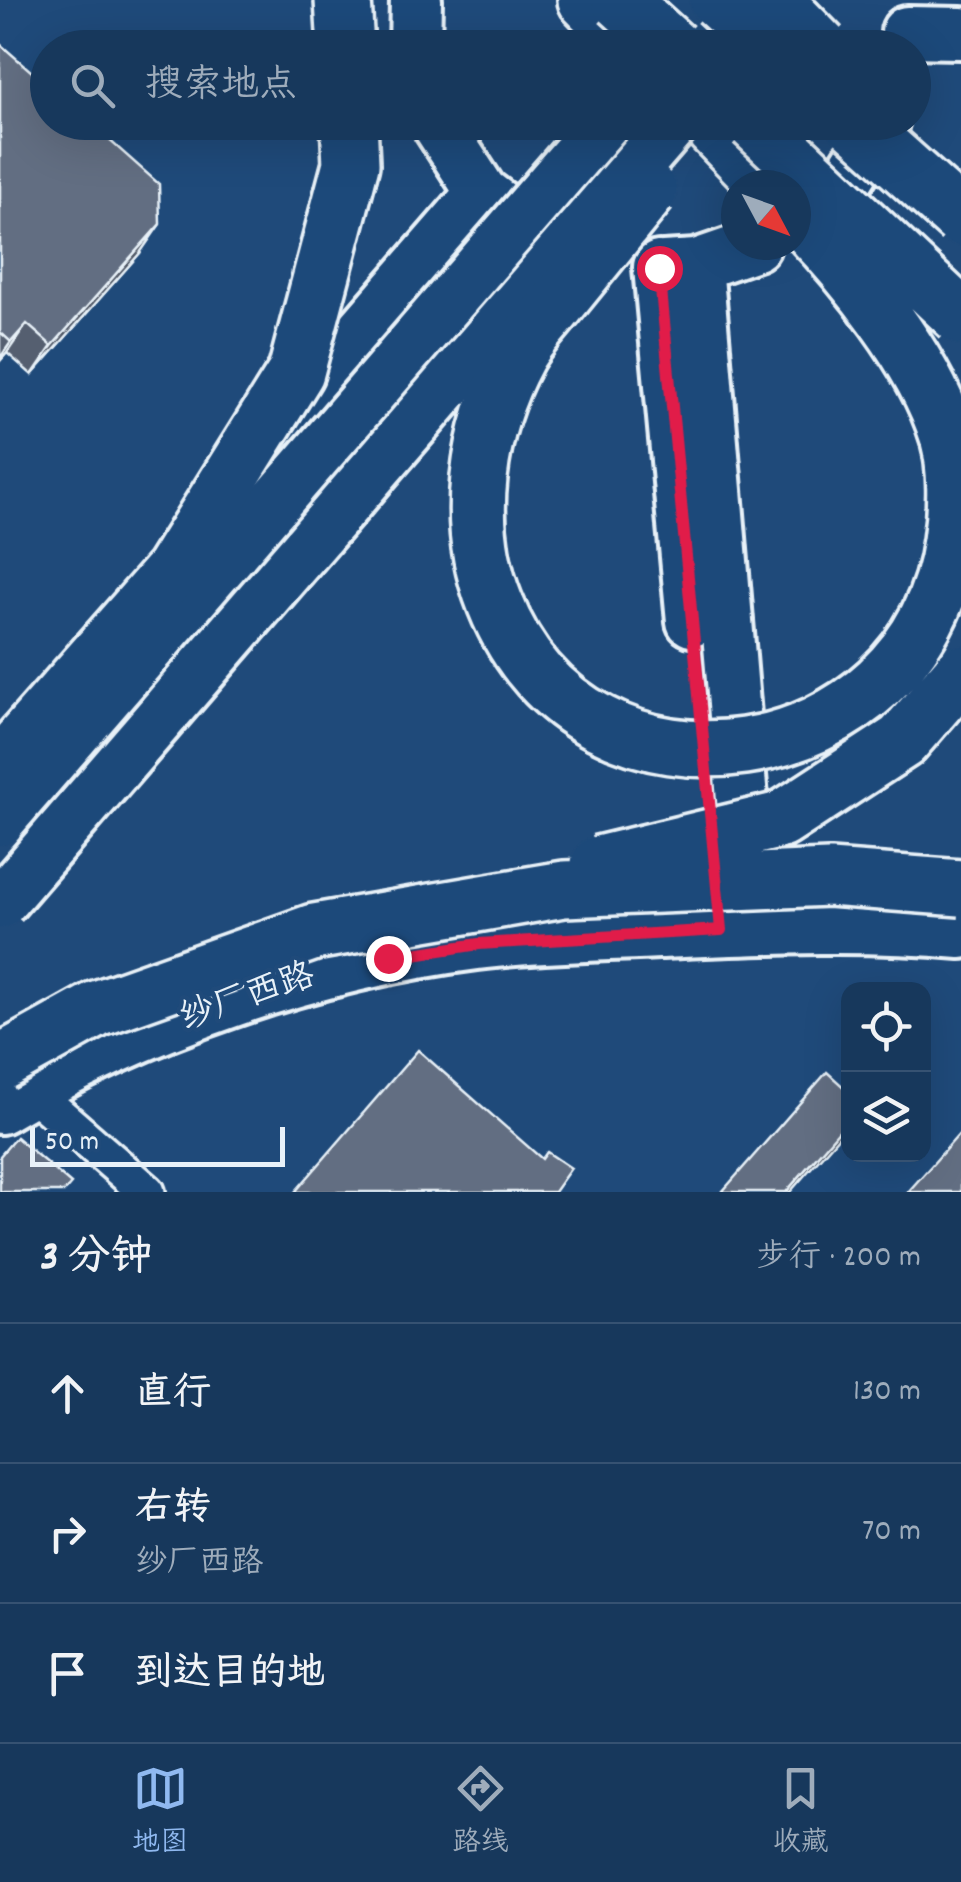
<!DOCTYPE html>
<html lang="zh">
<head>
<meta charset="utf-8">
<style>
  :root { --surface:#17385c; --page:#203f62; --text:#f1f3f6; --muted:#9eacbb; --line:#365272; --accent:#90b9f0 }
  body { margin:0; font-family:Dekko,"LXGW WenKai TC",sans-serif; background:var(--page); color:var(--text) }
  .controls { position:absolute; right:30px; bottom:30px; display:grid; overflow:hidden; border-radius:20px; box-shadow:0 10px 40px #0002 }
  .controls button { width:90px; height:90px; display:grid; place-items:center; padding:0; border:0; border-bottom:2px solid var(--line); background:var(--surface); color:var(--text); font:50px sans-serif }
  .compass { position:absolute; left:721px; top:170px; width:90px; height:90px; border-radius:50%; background:var(--surface); box-shadow:0 10px 40px #0002; rotate:131deg }
  .scale { position:absolute; left:30px; bottom:25px; width:255px; box-sizing:border-box; padding-left:10px; border:5px solid #e8f1f8; border-top:0; font-size:28px; line-height:35px; white-space:nowrap; color:#e8f1f8; -webkit-text-stroke:8px #1f4a7a; paint-order:stroke }
  .stop { position:absolute; width:30px; height:30px; margin:-22px; border:8px solid #e11d48; border-radius:50%; background:#fff }
  .stop.end { background:#e11d48; border-color:#fff; box-shadow:0 2px 10px #0008 }
  .list { margin:0; padding:0; list-style:none }
  h2 { display:flex; justify-content:space-between; align-items:center; height:130px; margin:0; padding:0 40px; font-size:42px }
  h2 small { font-size:32px; font-weight:400; color:var(--muted) }
  .list li { display:grid; grid-template-columns:65px 1fr auto; gap:30px; align-items:center; box-sizing:border-box; height:140px; padding:0 40px; border-top:2px solid var(--line) }
  .list b { display:block; font-size:38px; white-space:nowrap }
  .list p { margin:0; font-size:32px; white-space:nowrap; color:var(--muted) }
  .list em { font-size:32px; font-style:normal; color:var(--muted) }
  .icon { flex:none; width:55px; height:55px; fill:none; stroke:currentColor; stroke-width:2; stroke-linecap:round; stroke-linejoin:round }
  .map { position:relative; flex:none; width:961px; height:1192px; overflow:hidden }
  .search { position:absolute; background:var(--surface); box-shadow:0 10px 40px #0002; left:30px; right:30px; top:30px; height:110px; display:flex; align-items:center; gap:25px; box-sizing:border-box; padding:0 35px; border-radius:55px; color:var(--muted); font-size:38px }
  .sheet { height:550px; background:var(--surface) }
  nav { display:flex; justify-content:space-around; align-items:center; box-sizing:border-box; height:140px; border-top:2px solid var(--line); background:var(--surface); font-size:28px; color:var(--muted) }
  nav a { display:grid; justify-items:center; gap:5px }
  nav .on { color:var(--accent) }
  .map>svg:first-child { display:block }
  .lines { fill:none; stroke-linecap:round; stroke-linejoin:round }
  .street-casing { stroke:#e8f1f8; stroke-width:42 }
  .secondary-casing { stroke:#e8f1f8; stroke-width:58 }
  .highway-casing { stroke:#e8f1f8; stroke-width:62 }
  .street { stroke:#1f4a7a; stroke-width:35 }
  .secondary { stroke:#1f4a7a; stroke-width:50 }
  .highway { stroke:#1f4a7a; stroke-width:55 }
  .secondary-bridge-casing { stroke:#e8f1f8; stroke-width:58; stroke-linecap:butt }
  .highway-bridge-casing { stroke:#e8f1f8; stroke-width:62; stroke-linecap:butt }
  .secondary-bridge { stroke:#1f4a7a; stroke-width:50 }
  .highway-bridge { stroke:#1f4a7a; stroke-width:55 }
  .wall { fill:#545f70; stroke:#e8f1f8; stroke-width:2.5 }
  .shaded-wall { fill:#454d5b; stroke:#e8f1f8; stroke-width:2.5 }
  .building { fill:#626e82; stroke:#e8f1f8; stroke-width:2.5 }
  .route { stroke:#e11d48; stroke-width:12 }
  .labels { text-anchor:middle; dominant-baseline:central; stroke-width:9; stroke-linejoin:round; paint-order:stroke }
  .street-label { font-size:35px; fill:#e8f1f8; stroke:#1f4a7a }
</style>
</head>
<body>
<div class="map">
<svg width="961" height="1192" viewBox="0 0 961 1192">
  <rect width="100%" height="100%" fill="#1f4a7a"/>
  <filter id="ink" filterUnits="userSpaceOnUse"><feTurbulence type="fractalNoise" baseFrequency=".01" numOctaves="2"/><feDisplacementMap in="SourceGraphic" scale="20" xChannelSelector="R" yChannelSelector="G"/><feConvolveMatrix kernelMatrix="1 2 1 2 8 2 1 2 1" color-interpolation-filters="sRGB"/></filter>
  <g filter="url(#ink)">
    <g class="lines">
      <defs>
        <path id="street" d="M30,1090L147,1192"/>
        <path id="secondary" d="M907,32L961,33
          M415,48L416,0
          M436,122L482,193L507,212
          M800,219L843,186L883,122
          M697,265L748,870
          M659,267L692,621
          M664,267L697,265L755,245
          M279,427L482,193
          M0,1108C142,1023 312,965 477,944C537,936 598,936 658,933C759,929 860,924 961,933"/>
        <path id="highway" d="M343,0L346,48
          M586,0L633,48
          M707,122L768,185"/>
      </defs>
      <!-- street casing -->
      <use href="#street" class="street-casing"/>
      <!-- secondary casing -->
      <use href="#secondary" class="secondary-casing"/>
      <!-- highway casing -->
      <use href="#highway" class="highway-casing"/>
      <!-- street -->
      <use href="#street" class="street"/>
      <!-- secondary -->
      <use href="#secondary" class="secondary"/>
      <!-- highway -->
      <use href="#highway" class="highway"/>
      <defs>
        <path id="secondary-bridge" d="M0,820L605,122
          M0,903L675,122"/>
        <path id="highway-bridge" d="M620,0L673,48
          M717,0L770,48
          M774,0L821,48
          M754,122L961,317
          M854,122L961,218
          M649,191C619,228 589,265 559,302C546,319 528,336 517,356C477,430 463,523 495,603C585,832 919,776 951,541C956,509 957,468 948,436C925,359 852,271 796,214
          M0,766L172,571L296,372L351,164L349,122
          M599,864L781,820L902,741L961,673
          M0,1063L97,1009L314,932L564,889L829,878L961,888"/>
      </defs>
      <!-- secondary-bridge casing -->
      <use href="#secondary-bridge" class="secondary-bridge-casing"/>
      <!-- highway-bridge casing -->
      <use href="#highway-bridge" class="highway-bridge-casing"/>
      <!-- secondary-bridge -->
      <use href="#secondary-bridge" class="secondary-bridge"/>
      <!-- highway-bridge -->
      <use href="#highway-bridge" class="highway-bridge"/>
    </g>
    <!-- wall -->
    <path class="wall" d="M0,44L140,253L32,375L7,353L0,361Z"/>
    <!-- shaded-wall -->
    <path class="shaded-wall" d="M160,224L140,253L32,375L52,346Z
      M27,324L7,353L0,361V358L11,342Z
      M848,1120L847,1127L790,1192H786Z"/>
    <!-- building -->
    <path class="building" d="M0,44L48,86V122H89L159,184L160,224L52,346L27,324L11,342L0,332Z
      M418,1050L542,1159L547,1152L571,1168L554,1192H295Z
      M827,1072L848,1091V1120L786,1192H722Z
      M961,1132V1192H908Z
      M16,1137L71,1184L64,1192H0V1156Z"/>
  </g>
  <g class="lines" filter="url(#ink)">
    <!-- route -->
    <path class="route" d="M388,958L479,944L721,930L659,268"/>
  </g>
  <g class="labels">
    <!-- street labels -->
    <g class="street-label">
      <text transform="translate(248 999) rotate(-19)">纱厂西路</text>
    </g>
  </g>
</svg>
<div class="controls">
<button><svg class="icon" aria-label="locate" viewBox="0 0 24 24"><circle cx="12" cy="12" r="6"/><path d="M12 2v4M12 18v4M2 12h4M18 12h4"/></svg></button>
<button><svg class="icon" aria-label="layers" viewBox="0 0 24 24"><path d="M12 4l9 5-9 5-9-5zM3 14l9 5 9-5"/></svg></button>
</div>
<svg class="compass" viewBox="-18 -18 36 36"><path d="M0-13l5 13h-10z" fill="#e53935"/><path d="M0 13l5-13h-10z" fill="#9eacbb"/></svg>
<div class="scale">50 m</div>
<div class="stop" style="left:659px;top:268px"></div>
<div class="stop end" style="left:388px;top:958px"></div>
<div class="search"><svg class="icon" aria-label="search" viewBox="0 0 24 24"><circle cx="10" cy="10" r="6"/><path d="M15 15l6 6"/></svg>搜索地点</div>
</div>
<section class="sheet">
<h2>3 分钟<small>步行 · 200 m</small></h2>
<ul class="list">
<li><svg class="icon" aria-label="ahead" viewBox="0 0 24 24"><path d="M12 20V5M6 11l6-6 6 6"/></svg><div><b>直行</b></div><em>130 m</em></li>
<li><svg class="icon" aria-label="right" viewBox="0 0 24 24"><path d="M7 20v-9h11M14 6l5 5-5 5"/></svg><div><b>右转</b><p>纱厂西路</p></div><em>70 m</em></li>
<li><svg class="icon" aria-label="arrive" viewBox="0 0 24 24"><path d="M6 21V4h12l-3 4 3 4H6"/></svg><div><b>到达目的地</b></div></li>
</ul>
</section>
<nav>
<a class="on"><svg class="icon" aria-label="map" viewBox="0 0 24 24"><path d="M3 6l6-2 6 2 6-2v14l-6 2-6-2-6 2zM9 4v14M15 6v14"/></svg>地图</a>
<a><svg class="icon" aria-label="directions" viewBox="0 0 24 24"><path d="M12 3l9 9-9 9-9-9zM9 14v-3h6M13 9l2 2-2 2"/></svg>路线</a>
<a><svg class="icon" aria-label="saved" viewBox="0 0 24 24"><path d="M7 4h10v16l-5-4-5 4z"/></svg>收藏</a>
</nav>
</body>
</html>
